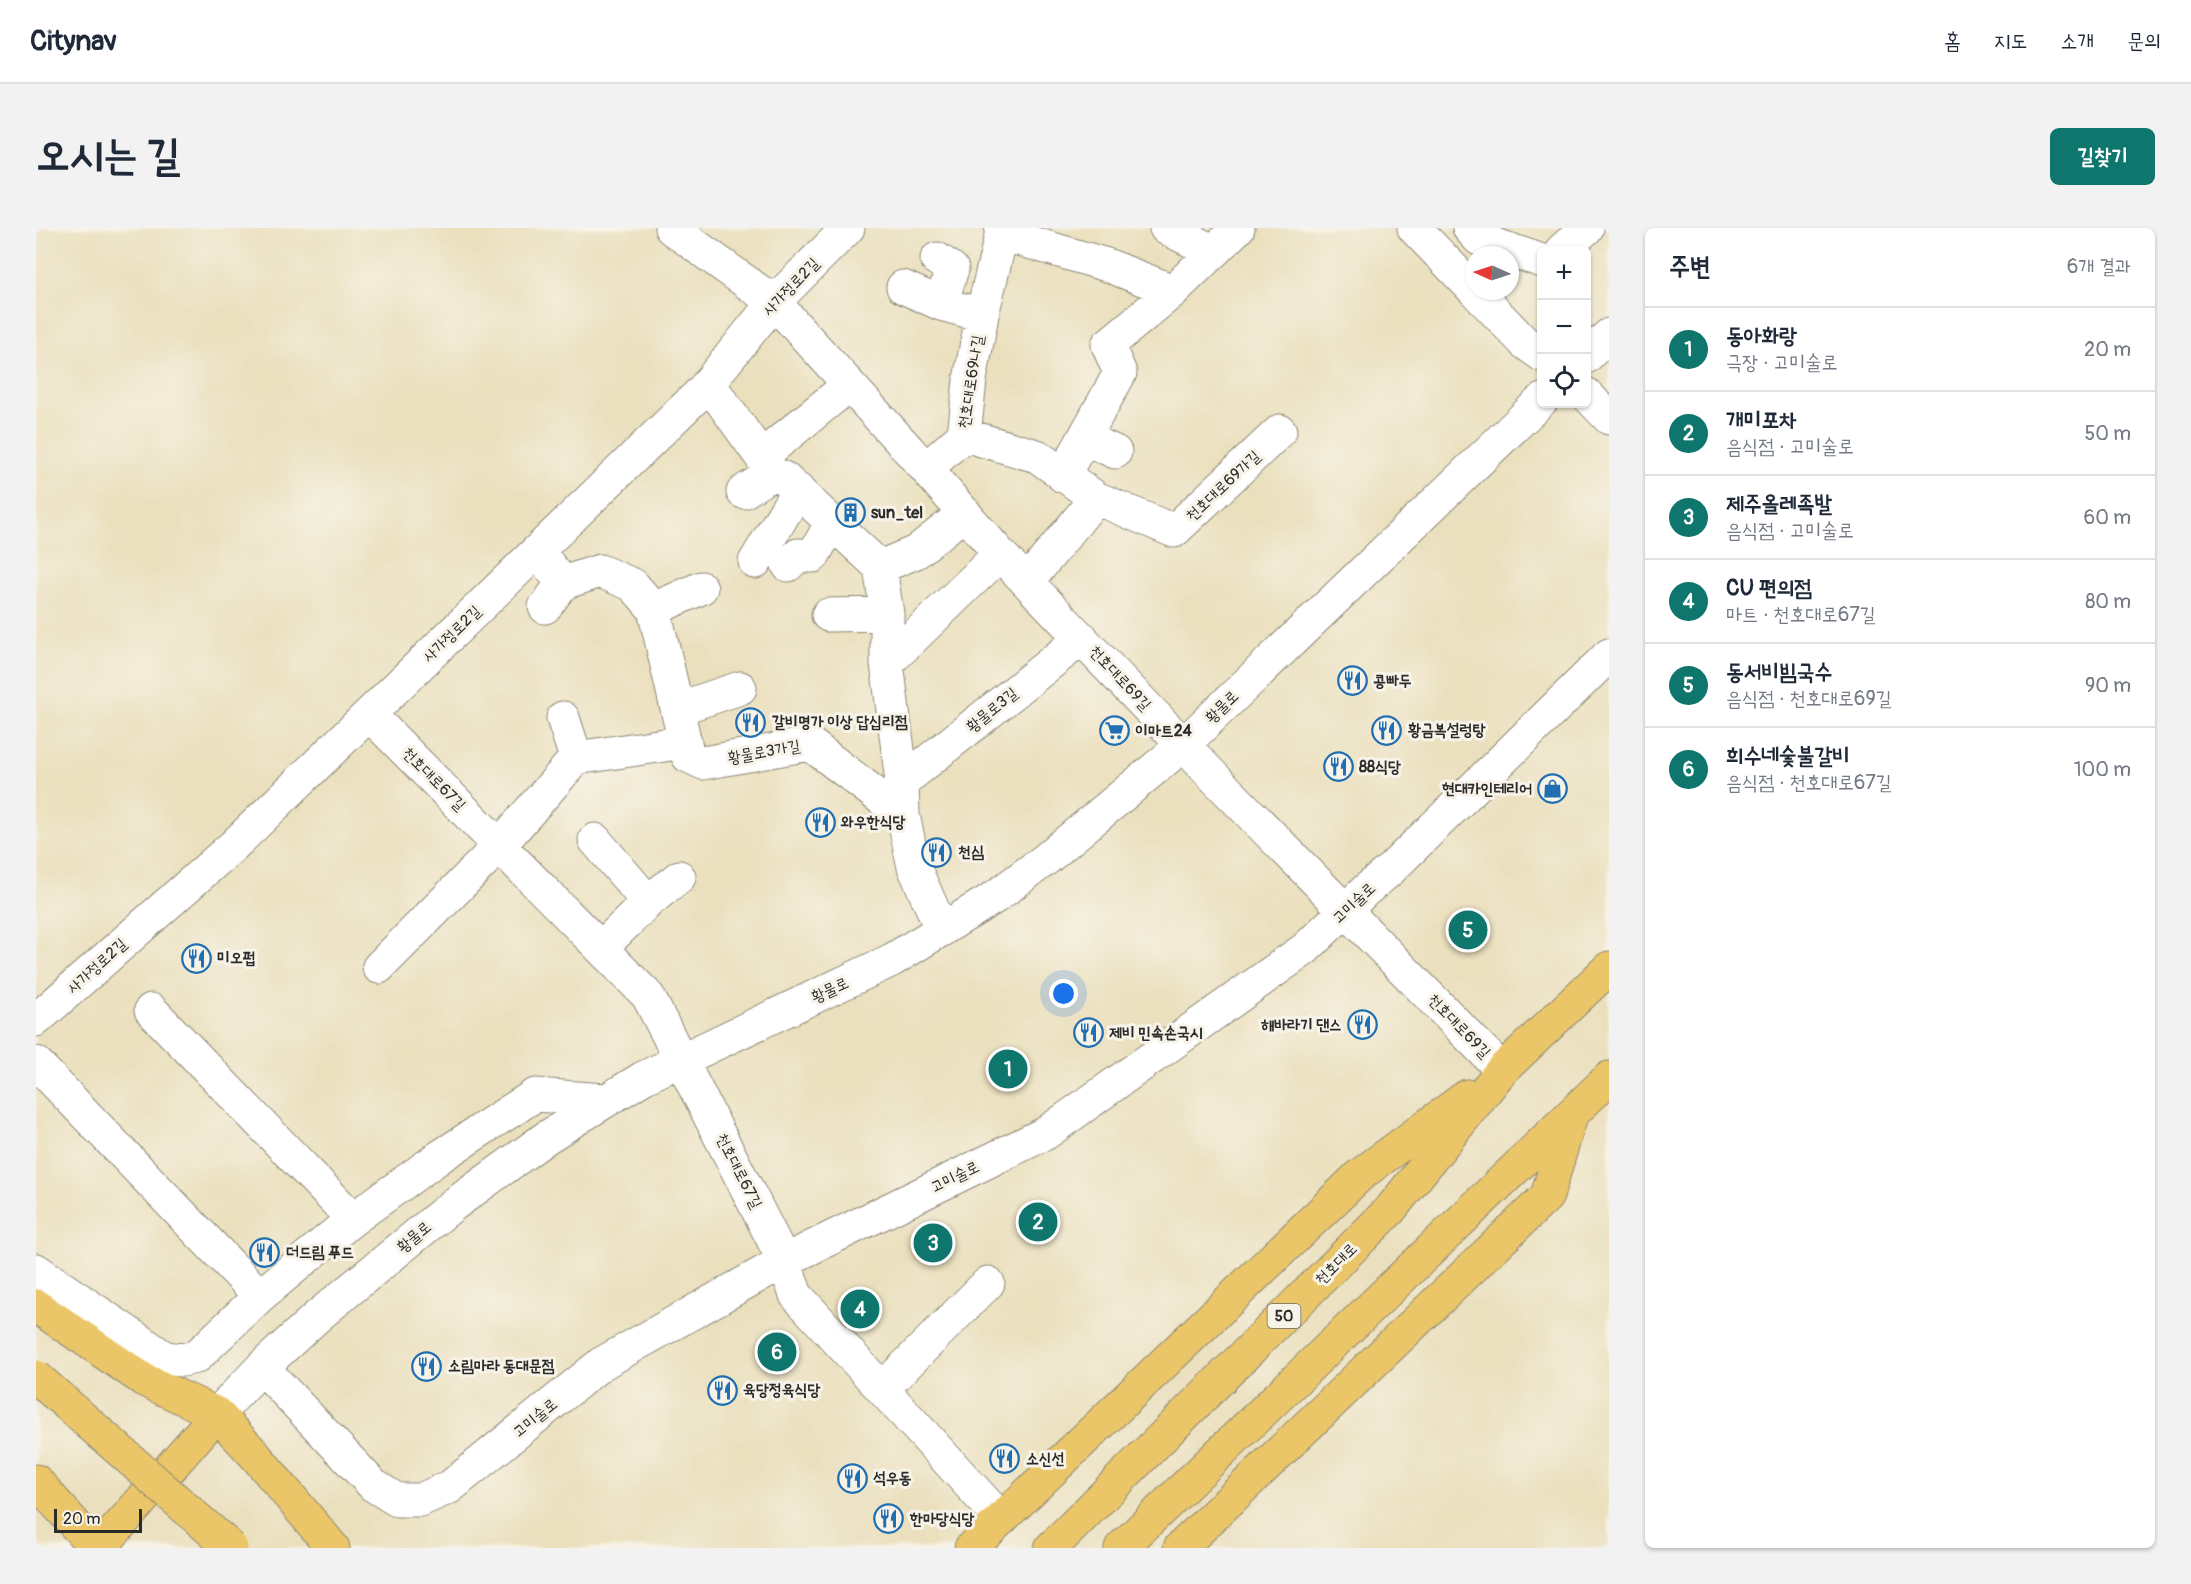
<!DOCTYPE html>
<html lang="ko">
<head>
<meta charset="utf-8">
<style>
  :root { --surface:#fff; --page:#f2f2f3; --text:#1f2937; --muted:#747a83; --line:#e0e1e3; --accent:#0f766e }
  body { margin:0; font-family:Pangolin,"Poor Story",sans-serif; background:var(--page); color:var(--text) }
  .controls { position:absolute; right:18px; top:18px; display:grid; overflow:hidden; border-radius:9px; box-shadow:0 2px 4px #0004 }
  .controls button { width:54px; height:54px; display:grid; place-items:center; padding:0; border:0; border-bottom:2px solid var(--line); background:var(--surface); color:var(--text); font:30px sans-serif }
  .compass { position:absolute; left:1429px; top:18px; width:54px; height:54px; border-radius:50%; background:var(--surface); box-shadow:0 2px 4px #0004; rotate:273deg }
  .scale { position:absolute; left:18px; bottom:15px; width:88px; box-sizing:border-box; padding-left:6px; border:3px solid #2b2b2b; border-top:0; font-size:16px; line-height:21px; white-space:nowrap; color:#2b2b2b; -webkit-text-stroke:4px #f7f3e8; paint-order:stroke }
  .you { position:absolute; left:1028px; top:766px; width:21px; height:21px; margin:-15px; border:4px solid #fff; border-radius:50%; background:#1a73e8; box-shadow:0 0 0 9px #1a73e833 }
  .badge { display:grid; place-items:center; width:39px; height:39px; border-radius:50%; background:var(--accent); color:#fff; font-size:20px; font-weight:700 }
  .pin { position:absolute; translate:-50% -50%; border:3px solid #fff; box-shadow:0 2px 6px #0006 }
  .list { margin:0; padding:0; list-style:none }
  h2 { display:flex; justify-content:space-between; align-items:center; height:78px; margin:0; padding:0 24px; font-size:26px }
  h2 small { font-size:20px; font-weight:400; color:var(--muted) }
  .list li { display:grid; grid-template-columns:39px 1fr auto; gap:18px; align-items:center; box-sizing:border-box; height:84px; padding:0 24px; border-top:2px solid var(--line) }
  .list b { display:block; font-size:22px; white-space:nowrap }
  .list p { margin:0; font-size:20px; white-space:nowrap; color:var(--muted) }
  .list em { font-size:20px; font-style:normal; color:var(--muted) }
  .icon { flex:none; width:33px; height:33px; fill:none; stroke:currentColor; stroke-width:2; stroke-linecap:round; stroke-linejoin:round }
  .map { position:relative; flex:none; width:1573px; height:1320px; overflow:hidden; border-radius:9px }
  header { display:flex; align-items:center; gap:36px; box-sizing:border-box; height:84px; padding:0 30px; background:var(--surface); border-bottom:2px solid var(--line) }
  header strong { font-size:28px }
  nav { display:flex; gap:33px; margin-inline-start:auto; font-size:21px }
  .intro { display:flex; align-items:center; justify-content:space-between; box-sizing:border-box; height:144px; padding:0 36px }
  h1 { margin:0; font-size:42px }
  .button { padding:15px 27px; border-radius:9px; background:var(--accent); color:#fff; font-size:21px; font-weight:700 }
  main { display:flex; gap:36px; padding:0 36px }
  aside { flex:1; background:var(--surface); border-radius:9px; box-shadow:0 2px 4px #0004 }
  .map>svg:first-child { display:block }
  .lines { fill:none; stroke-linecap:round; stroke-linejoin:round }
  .minor-casing { stroke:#8b8674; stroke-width:35 }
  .major-casing { stroke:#8b8674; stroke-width:35 }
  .minor { stroke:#fff; stroke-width:33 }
  .major { stroke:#ebc669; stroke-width:33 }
  .major-bridge-casing { stroke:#8b8674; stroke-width:35; stroke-linecap:butt }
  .major-bridge { stroke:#ebc669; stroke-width:33 }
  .labels { text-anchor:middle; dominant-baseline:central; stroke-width:6; stroke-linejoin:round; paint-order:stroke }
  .shield { fill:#f7f3e8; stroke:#686764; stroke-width:1.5 }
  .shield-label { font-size:15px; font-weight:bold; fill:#2b2b2b }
  .street-label { font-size:16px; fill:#2b2b2b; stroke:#f7f3e8 }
  .poi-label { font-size:16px; font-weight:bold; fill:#2b2b2b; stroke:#f7f3e8; text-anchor:start }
</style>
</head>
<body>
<header>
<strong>Citynav</strong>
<nav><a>홈</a><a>지도</a><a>소개</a><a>문의</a></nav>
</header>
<div class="intro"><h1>오시는 길</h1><a class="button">길찾기</a></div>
<main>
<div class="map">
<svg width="1573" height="1320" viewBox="0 0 1573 1320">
  <rect width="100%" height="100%" fill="#f7f3e8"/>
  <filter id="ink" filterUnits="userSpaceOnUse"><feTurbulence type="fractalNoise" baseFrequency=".0167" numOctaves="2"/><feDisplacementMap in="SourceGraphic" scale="12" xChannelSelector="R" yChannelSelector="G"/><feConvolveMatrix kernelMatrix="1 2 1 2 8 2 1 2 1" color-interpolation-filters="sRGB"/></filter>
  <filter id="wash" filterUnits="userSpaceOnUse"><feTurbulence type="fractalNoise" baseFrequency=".008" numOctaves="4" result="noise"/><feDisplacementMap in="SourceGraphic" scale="24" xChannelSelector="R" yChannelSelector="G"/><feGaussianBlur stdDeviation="1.35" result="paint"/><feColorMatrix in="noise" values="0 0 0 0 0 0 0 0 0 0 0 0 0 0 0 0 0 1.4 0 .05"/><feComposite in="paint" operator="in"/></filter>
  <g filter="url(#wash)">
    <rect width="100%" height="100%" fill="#ebe0be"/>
  </g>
  <g filter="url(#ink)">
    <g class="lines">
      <defs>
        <path id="minor" d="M635,0L738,74L890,241L964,326L1180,551L1466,842
          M1130,0L1176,23
          M1378,0L1438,62
          M1433,0L1443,11L1506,33
          M965,6L1071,37L1137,63
          M1526,22L1551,0
          M901,31L916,41L905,76
          M867,59L905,76L946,87
          M1439,63L1488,114L1506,127
          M1550,129L1573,107
          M673,156L737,245L749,251L844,339L851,386V435L866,554L867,587L878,639L906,702
          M1550,166L1573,190
          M928,207L1001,228L1060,270L992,353
          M1048,210L1079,224
          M726,228L813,157
          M890,241L928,207L934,152L946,87L967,0
          M1027,248L1084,145L1072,117L1137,63L1202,0
          M707,264L737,245
          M1060,270L1138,303L1244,203
          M501,323L527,355L564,343L597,357L618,381L652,528L667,535L774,516L867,587
          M719,334L762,262
          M752,337L762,327L777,328L796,294
          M844,339L880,324L929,285
          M509,379L527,355
          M618,381L665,360
          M792,387L851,386
          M851,435L964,326
          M641,481L704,460
          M333,486L612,768L748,1033L760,1067L965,1291
          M540,530L649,514
          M866,554L1046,410
          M559,612L612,674
          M566,719L612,674L643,649
          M343,739L464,617L540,530L527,490
          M115,782L317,991
          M0,792L198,617L666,163L738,74L812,0
          M0,835L224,1068
          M0,1042L129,1130L146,1132L160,1129L224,1068L317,991L405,928L499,867L569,872
          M226,1139L337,1257L361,1272H384L414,1259L565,1136L748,1033L1010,905L1269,721L1330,662L1354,642L1573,427
          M846,1161L952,1055
          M181,1186L226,1139L283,1087L417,977L511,909L607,850L856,732L959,669L1010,631L1147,517L1506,172"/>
        <path id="major" d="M0,1078L108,1152L181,1186L218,1226L297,1320
          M0,1253L60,1320
          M64,1320L181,1186
          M935,1320L1324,947L1431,868
          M1015,1320L1354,982L1466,842L1573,740
          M1085,1320L1573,850
          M1144,1320L1511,968L1534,891"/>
      </defs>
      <!-- minor casing -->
      <use href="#minor" class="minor-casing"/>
      <!-- major casing -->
      <use href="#major" class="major-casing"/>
      <!-- minor -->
      <use href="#minor" class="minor"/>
      <!-- major -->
      <use href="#major" class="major"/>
      <defs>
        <path id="major-bridge" d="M0,1149L195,1320"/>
      </defs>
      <!-- major-bridge casing -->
      <use href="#major-bridge" class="major-bridge-casing"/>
      <!-- major-bridge -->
      <use href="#major-bridge" class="major-bridge"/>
    </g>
  </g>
  <!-- icons -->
  <defs>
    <symbol id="building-ring" viewBox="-11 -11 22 22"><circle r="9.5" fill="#f7f3e8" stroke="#1f6fb2" stroke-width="1.5"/><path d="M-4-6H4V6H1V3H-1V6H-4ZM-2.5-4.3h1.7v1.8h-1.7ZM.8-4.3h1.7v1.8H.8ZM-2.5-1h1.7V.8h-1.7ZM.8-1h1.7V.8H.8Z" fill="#1f6fb2"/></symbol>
    <symbol id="restaurant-ring" viewBox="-11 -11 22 22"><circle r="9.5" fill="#f7f3e8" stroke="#1f6fb2" stroke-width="1.5"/><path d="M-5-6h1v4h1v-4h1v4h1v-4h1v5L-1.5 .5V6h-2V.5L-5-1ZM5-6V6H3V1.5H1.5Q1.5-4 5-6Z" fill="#1f6fb2"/></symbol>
    <symbol id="supermarket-ring" viewBox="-11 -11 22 22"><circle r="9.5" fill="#f7f3e8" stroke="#1f6fb2" stroke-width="1.5"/><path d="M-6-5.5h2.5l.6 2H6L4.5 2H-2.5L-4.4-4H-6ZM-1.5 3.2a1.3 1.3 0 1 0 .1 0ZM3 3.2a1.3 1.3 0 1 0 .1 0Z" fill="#1f6fb2"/></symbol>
    <symbol id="shop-ring" viewBox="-11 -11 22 22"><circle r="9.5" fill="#f7f3e8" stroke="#1f6fb2" stroke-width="1.5"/><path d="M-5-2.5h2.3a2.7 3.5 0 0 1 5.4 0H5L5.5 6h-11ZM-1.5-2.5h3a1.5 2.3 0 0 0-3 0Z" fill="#1f6fb2"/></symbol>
  </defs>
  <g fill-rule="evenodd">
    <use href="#building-ring" x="798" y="268" width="33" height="33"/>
    <use href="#restaurant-ring" x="1300" y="436" width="33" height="33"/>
    <use href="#restaurant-ring" x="698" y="478" width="33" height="33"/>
    <use href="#restaurant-ring" x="1334" y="486" width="33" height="33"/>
    <use href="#supermarket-ring" x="1062" y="486" width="33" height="33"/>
    <use href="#restaurant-ring" x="1286" y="522" width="33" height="33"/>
    <use href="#shop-ring" x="1500" y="544" width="33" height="33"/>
    <use href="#restaurant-ring" x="768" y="578" width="33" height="33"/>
    <use href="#restaurant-ring" x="884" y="608" width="33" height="33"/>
    <use href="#restaurant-ring" x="144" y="714" width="33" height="33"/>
    <use href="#restaurant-ring" x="1310" y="780" width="33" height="33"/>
    <use href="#restaurant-ring" x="1036" y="788" width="33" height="33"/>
    <use href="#restaurant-ring" x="212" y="1008" width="33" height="33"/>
    <use href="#restaurant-ring" x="374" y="1122" width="33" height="33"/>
    <use href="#restaurant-ring" x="670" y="1146" width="33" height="33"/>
    <use href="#restaurant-ring" x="952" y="1214" width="33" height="33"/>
    <use href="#restaurant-ring" x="800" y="1234" width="33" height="33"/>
    <use href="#restaurant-ring" x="836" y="1274" width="33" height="33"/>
  </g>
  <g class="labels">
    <!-- shield labels -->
    <rect class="shield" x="1231.5" y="1076" width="33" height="24" rx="4.5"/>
    <g class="shield-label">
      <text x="1248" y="1088">50</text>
    </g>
    <!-- street labels -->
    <g class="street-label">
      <text transform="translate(755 59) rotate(-46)">사가정로2길</text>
      <text transform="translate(935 154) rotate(-81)">천호대로69나길</text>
      <text transform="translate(1187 258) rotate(-43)">천호대로69가길</text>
      <text transform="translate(416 406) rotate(-44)">사가정로2길</text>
      <text transform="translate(1084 450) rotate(47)">천호대로69길</text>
      <text transform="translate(1186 479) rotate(-44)">황물로</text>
      <text transform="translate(956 482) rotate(-39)">황물로3길</text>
      <text transform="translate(728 524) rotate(-10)">황물로3가길</text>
      <text transform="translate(398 551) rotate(45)">천호대로67길</text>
      <text transform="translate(1318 675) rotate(-43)">고미술로</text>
      <text transform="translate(61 738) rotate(-42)">사가정로2길</text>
      <text transform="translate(794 762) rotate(-25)">황물로</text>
      <text transform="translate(1423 798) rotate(46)">천호대로69길</text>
      <text transform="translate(703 943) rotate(63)">천호대로67길</text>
      <text transform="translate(919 949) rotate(-26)">고미술로</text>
      <text transform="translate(378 1009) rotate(-40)">황물로</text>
      <text transform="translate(1300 1036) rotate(-45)">천호대로</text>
      <text transform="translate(499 1190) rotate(-39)">고미술로</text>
    </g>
    <!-- poi labels -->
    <g class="poi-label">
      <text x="835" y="285">sun_tel</text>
      <text x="1337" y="453">콩빠두</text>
      <text x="736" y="494">갈비명가 이상 답십리점</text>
      <text x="1372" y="502">황금복설렁탕</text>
      <text x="1099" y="503">이마트24</text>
      <text x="1323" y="539">88식당</text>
      <text x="1496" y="561" text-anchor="end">현대카인테리어</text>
      <text x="805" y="594">와우한식당</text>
      <text x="922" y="624">천심</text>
      <text x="181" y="730">미오펍</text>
      <text x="1306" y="797" text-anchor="end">해바라기 댄스</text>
      <text x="1073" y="805">제비 민속손국시</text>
      <text x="250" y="1024">더드림 푸드</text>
      <text x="412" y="1138">소림마라 동대문점</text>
      <text x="707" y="1162">육당정육식당</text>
      <text x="990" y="1231">소신선</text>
      <text x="837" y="1250">석우동</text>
      <text x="874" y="1291">한마당식당</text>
    </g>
  </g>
</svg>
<div class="controls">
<button>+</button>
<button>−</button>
<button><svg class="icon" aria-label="locate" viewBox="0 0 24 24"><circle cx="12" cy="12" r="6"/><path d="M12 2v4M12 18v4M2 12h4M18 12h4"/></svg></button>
</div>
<svg class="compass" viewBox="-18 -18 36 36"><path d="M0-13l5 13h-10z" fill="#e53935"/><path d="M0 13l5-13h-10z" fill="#747a83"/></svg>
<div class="scale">20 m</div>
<div class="you"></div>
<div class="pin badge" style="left:972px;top:841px">1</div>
<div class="pin badge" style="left:1002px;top:994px">2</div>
<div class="pin badge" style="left:897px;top:1015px">3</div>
<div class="pin badge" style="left:824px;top:1081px">4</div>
<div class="pin badge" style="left:1432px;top:702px">5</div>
<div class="pin badge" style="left:741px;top:1124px">6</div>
</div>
<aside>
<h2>주변<small>6개 결과</small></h2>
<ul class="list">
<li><span class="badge">1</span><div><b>동아화랑</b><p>극장 · 고미술로</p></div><em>20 m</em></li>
<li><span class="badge">2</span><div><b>개미포차</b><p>음식점 · 고미술로</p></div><em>50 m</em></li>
<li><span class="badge">3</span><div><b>제주올레족발</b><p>음식점 · 고미술로</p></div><em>60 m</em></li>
<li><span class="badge">4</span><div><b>CU 편의점</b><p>마트 · 천호대로67길</p></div><em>80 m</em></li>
<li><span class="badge">5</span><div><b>동서비빔국수</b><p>음식점 · 천호대로69길</p></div><em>90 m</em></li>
<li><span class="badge">6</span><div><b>희수네숯불갈비</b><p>음식점 · 천호대로67길</p></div><em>100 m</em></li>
</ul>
</aside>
</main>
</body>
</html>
